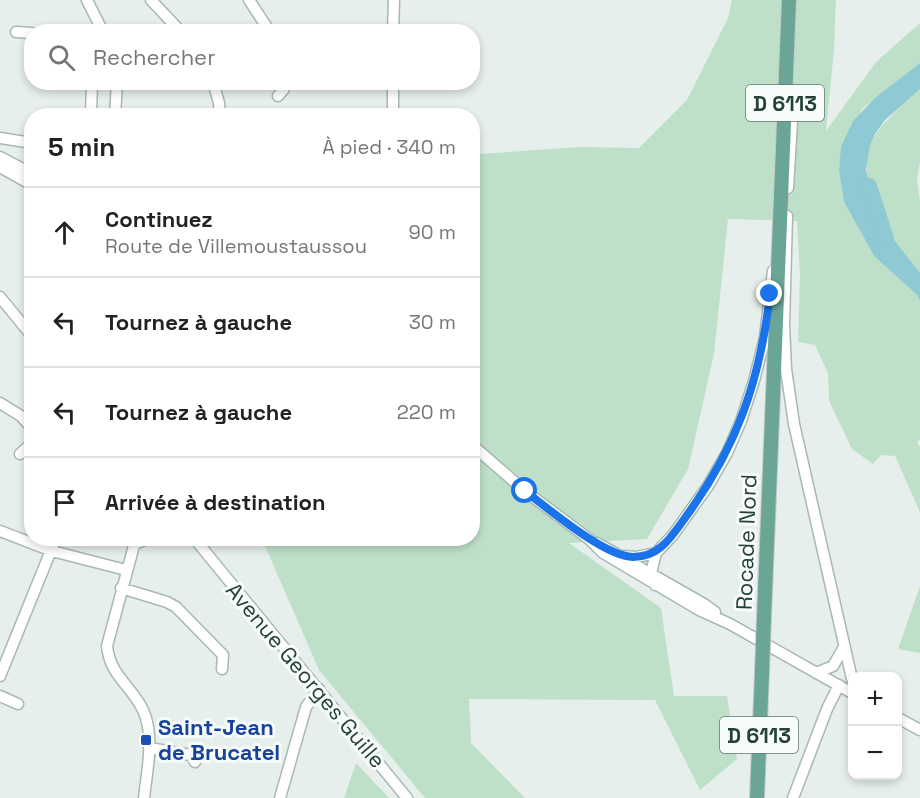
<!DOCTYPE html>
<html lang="fr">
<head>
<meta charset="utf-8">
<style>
  :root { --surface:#fff; --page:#f2f2f2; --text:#222; --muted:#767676; --line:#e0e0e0 }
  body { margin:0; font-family:"Space Grotesk",sans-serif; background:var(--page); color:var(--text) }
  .controls { position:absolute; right:18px; bottom:18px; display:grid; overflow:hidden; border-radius:12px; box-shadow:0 3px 9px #0003 }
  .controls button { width:54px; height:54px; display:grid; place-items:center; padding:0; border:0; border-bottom:2px solid var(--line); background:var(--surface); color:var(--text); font:30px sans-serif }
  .stop { position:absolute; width:18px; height:18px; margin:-14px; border:4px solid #1a73e8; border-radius:50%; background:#fff }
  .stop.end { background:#1a73e8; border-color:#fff; box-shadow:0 2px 6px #0008 }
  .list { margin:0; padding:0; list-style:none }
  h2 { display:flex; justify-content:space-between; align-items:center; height:78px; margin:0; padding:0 24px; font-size:26px }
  h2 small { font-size:20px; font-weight:400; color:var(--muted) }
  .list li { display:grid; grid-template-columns:39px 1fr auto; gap:18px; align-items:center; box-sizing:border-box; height:90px; padding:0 24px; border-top:2px solid var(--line) }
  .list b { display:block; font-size:22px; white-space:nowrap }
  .list p { margin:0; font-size:20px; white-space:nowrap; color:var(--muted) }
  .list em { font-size:20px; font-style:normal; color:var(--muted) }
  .icon { flex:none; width:33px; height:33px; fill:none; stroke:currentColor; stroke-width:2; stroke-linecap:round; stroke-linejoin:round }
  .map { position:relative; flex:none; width:920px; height:798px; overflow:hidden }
  .search { position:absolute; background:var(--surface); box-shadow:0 3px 9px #0003; left:24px; top:24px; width:456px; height:66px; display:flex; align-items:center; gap:15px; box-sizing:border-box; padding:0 21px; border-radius:24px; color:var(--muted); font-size:22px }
  .panel { position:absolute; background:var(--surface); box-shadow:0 3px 9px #0003; left:24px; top:108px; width:456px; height:438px; border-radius:24px }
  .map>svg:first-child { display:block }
  .green { fill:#bfe0c8 }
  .water { fill:#8ec9d4 }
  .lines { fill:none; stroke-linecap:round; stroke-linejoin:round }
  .river { stroke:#8ec9d4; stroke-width:16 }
  .minor-casing { stroke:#a8b8b2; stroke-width:13 }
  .major-casing { stroke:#c2cac8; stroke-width:16 }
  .minor { stroke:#fff; stroke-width:10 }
  .major { stroke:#6aa596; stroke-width:14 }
  .major-bridge-casing { stroke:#c2cac8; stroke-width:16; stroke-linecap:butt }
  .major-bridge { stroke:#6aa596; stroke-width:14 }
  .route { stroke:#1a73e8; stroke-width:8 }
  .transit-dot { fill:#1a4fb4; stroke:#f7fbf9; stroke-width:2 }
  .labels { text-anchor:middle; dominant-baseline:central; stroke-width:6; stroke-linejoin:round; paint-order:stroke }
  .shield { fill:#f7fbf9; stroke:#637a73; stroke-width:1.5 }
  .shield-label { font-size:21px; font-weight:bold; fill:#24423a }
  .street-label { font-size:22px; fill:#24423a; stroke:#f7fbf9 }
  .transit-label { font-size:22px; font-weight:bold; fill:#164399; stroke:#f7fbf9; text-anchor:start }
</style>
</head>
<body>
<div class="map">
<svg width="920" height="798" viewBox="0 0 920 798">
  <rect width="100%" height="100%" fill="#e6efeb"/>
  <!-- green -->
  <path class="green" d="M732,0H836L834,50L826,131L876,62L920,23V63L862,109L839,166V171L844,202L874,256L917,295L920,301V439L917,443L920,446V512L895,456L881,455L873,464L852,449L829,401L828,373L815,345L798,342L800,275L797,221L728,219L714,354L688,469L647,539L569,543L661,608L674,696H727L737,759L700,790L655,700L469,699L471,743L525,798H425L319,670L262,539L472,538V191L480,154L579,147L639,148L687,100L728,18Z
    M920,89V162L917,179L920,202V277L896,251L886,227L874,211L867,175V147L881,127L908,98Z
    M920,586V653L898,649Z
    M356,763L389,798H344Z"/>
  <!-- water -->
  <path class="water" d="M920,63V89L885,120L875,134L870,145L866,170L876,210L882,225L920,273V301L917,295L874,256L844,202L839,171L841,147L853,121L875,98Z"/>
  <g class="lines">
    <!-- river -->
    <path class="river" d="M869,186L886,239"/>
    <defs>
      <path id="minor" d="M87,0L103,32
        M151,0L181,32
        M249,0L270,32
        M16,32L32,33
        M393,32L394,0
        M213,82L219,103L220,116
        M278,96L284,89V82
        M91,116L92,82
        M115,116L117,82
        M393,116V82
        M0,138L32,143
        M0,157L32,174
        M0,167L32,185
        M788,188L792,121L789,105
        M787,216L784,325L786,369L794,424L852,679
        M0,297L32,336
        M0,403L21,416L32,428
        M472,445L525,491L589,539L603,553L699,610L730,624L852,693
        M20,454L32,443
        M0,531L52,551L126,570
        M136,538L107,646C110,676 131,685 143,710C155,736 147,770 144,798
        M156,538H169
        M194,538L407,798
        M597,543L704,604L715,612
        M133,545L149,538
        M623,556L636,557L656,553
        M655,585L651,573L656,553L673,535L708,486L727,453L741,421L754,381L765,337L773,271
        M121,588L167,602L176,607L223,655L222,669
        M816,673L833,666L844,647
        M0,676L56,538
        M0,696L18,704
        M898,718L920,730
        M149,748L191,755L195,762
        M280,798L306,707L319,689
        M793,798L827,709L839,685"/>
      <path id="major" d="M764,617L789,0
        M757,798L762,672"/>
    </defs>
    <!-- minor casing -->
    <use href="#minor" class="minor-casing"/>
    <!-- major casing -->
    <use href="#major" class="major-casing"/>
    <!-- minor -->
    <use href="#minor" class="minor"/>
    <!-- major -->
    <use href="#major" class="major"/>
    <defs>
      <path id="major-bridge" d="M762,672L764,617"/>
    </defs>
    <!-- major-bridge casing -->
    <use href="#major-bridge" class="major-bridge-casing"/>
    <!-- major-bridge -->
    <use href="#major-bridge" class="major-bridge"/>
  </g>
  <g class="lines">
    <!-- route -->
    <path class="route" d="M525,491C550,510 604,556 633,557C660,557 671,537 685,518C737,447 760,381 770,294"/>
  </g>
  <!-- markers -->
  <rect class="transit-dot" x="140" y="734" width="12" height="12" rx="3"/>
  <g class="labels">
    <!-- shield labels -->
    <g class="shield">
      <rect x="746" y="85" width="78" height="36" rx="4.5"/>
      <rect x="720" y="717" width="78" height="36" rx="4.5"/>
    </g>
    <g class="shield-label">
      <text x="785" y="103">D 6113</text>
      <text x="759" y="735">D 6113</text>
    </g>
    <!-- street labels -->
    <g class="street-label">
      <text transform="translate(746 542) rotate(-88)">Rocade Nord</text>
      <text transform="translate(306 675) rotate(50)">Avenue Georges Guille</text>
    </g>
    <!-- transit labels -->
    <g class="transit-label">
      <text x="158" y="727">Saint-Jean<tspan x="158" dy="25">de Brucatel</tspan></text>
    </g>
  </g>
</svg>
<div class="controls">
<button>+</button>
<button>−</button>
</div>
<div class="stop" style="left:525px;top:491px"></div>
<div class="stop end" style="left:770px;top:294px"></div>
<div class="search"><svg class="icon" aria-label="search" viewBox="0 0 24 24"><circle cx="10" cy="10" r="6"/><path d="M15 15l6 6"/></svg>Rechercher</div>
<section class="panel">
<h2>5 min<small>À pied · 340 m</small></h2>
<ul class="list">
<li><svg class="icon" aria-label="ahead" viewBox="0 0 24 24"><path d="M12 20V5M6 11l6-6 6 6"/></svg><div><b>Continuez</b><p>Route de Villemoustaussou</p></div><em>90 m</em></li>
<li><svg class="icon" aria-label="left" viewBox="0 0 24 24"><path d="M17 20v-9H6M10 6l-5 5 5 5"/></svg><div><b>Tournez à gauche</b></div><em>30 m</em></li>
<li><svg class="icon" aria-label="left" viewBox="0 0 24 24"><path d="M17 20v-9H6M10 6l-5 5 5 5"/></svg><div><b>Tournez à gauche</b></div><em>220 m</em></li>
<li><svg class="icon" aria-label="arrive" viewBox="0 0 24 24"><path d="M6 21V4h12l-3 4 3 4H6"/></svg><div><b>Arrivée à destination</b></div></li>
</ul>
</section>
</div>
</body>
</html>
